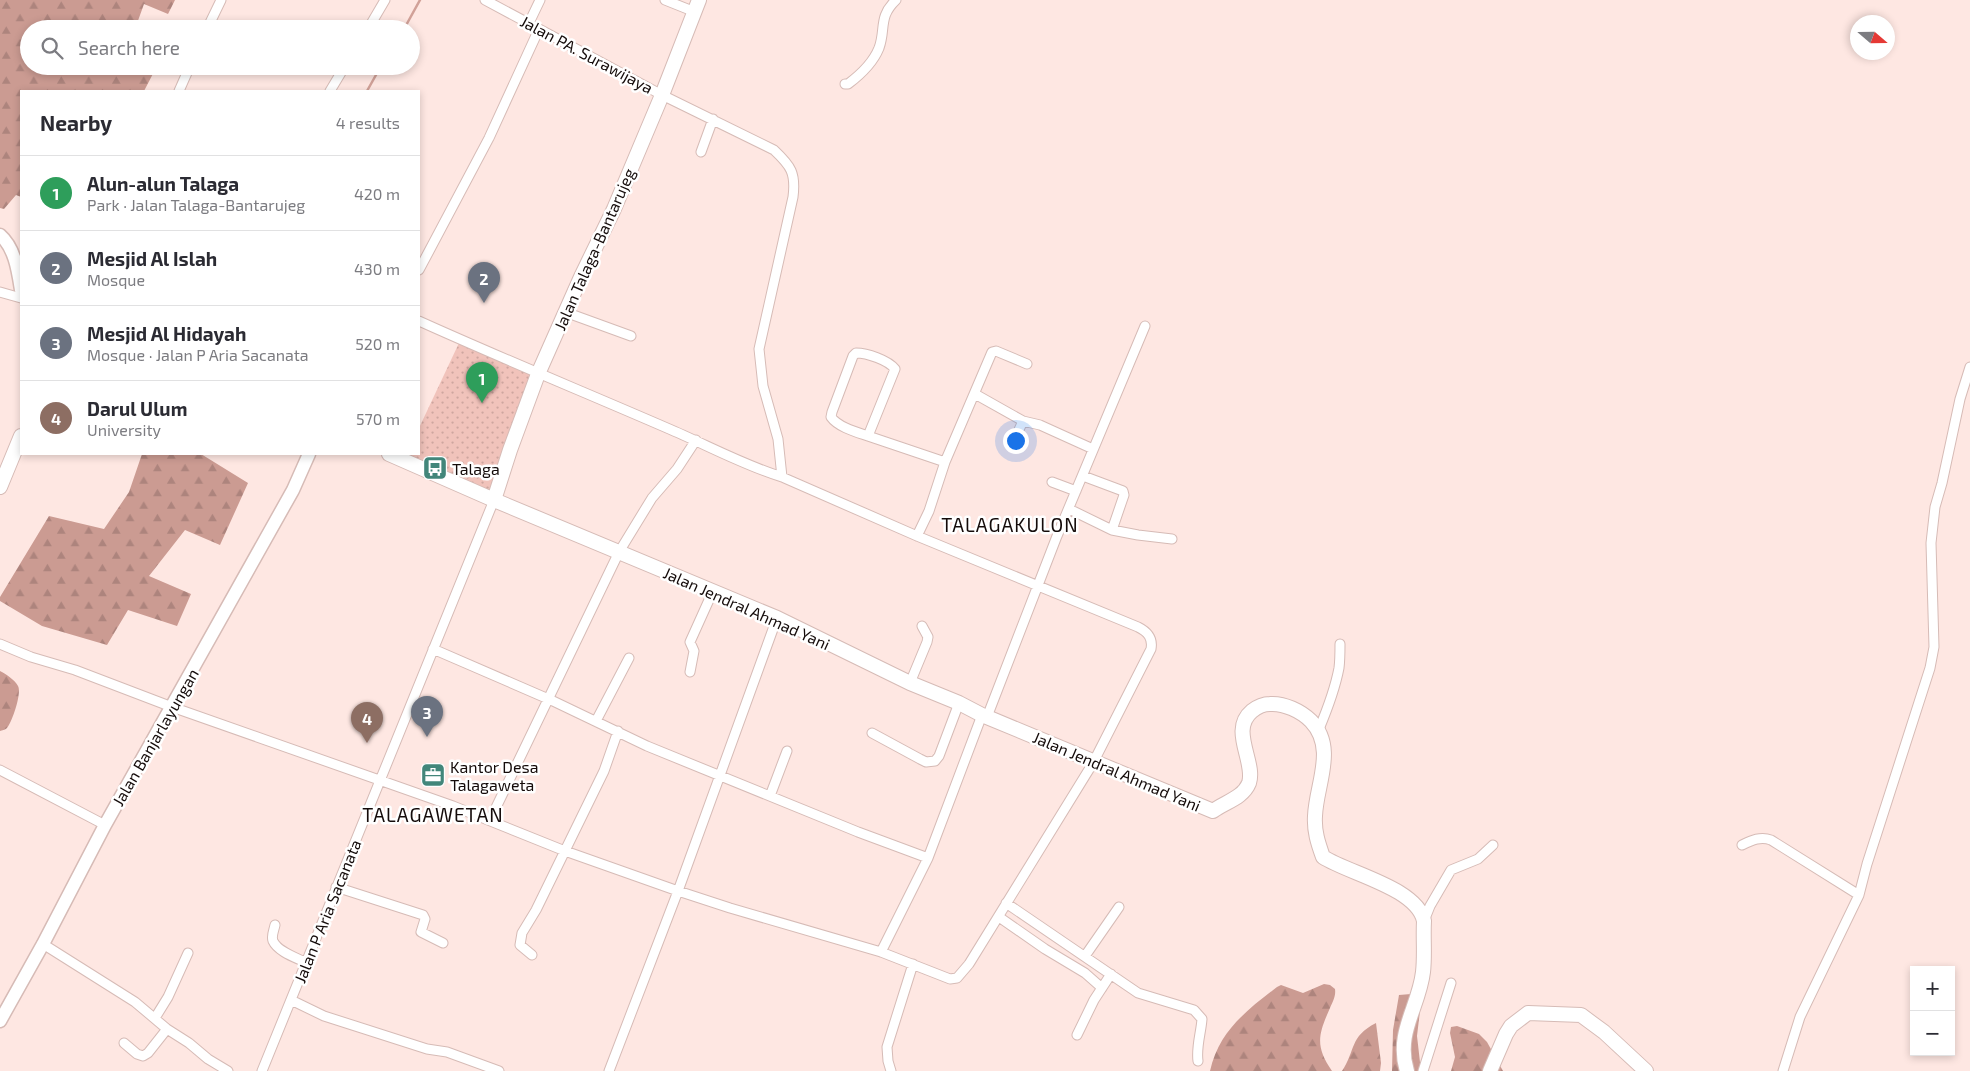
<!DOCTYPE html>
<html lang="en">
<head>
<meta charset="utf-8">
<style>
  :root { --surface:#fff; --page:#f2f2f3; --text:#2b2b33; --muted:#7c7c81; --line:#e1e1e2; --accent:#1a73e8 }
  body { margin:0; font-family:"Exo 2",sans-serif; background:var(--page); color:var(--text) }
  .controls { position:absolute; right:15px; bottom:15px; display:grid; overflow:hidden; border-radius:0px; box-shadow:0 2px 8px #0003 }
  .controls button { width:45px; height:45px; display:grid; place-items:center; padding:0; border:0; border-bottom:1px solid var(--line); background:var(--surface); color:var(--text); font:25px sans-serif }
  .compass { position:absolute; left:1850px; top:15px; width:45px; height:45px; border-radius:50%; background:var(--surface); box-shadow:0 2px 8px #0003; rotate:110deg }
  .you { position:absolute; left:1015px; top:440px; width:18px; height:18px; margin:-12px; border:4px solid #fff; border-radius:50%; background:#1a73e8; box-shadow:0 0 0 8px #1a73e833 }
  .badge { display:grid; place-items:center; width:32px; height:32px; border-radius:50%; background:var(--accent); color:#fff; font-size:16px; font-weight:700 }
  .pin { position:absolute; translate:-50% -41px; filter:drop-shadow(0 1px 2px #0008) }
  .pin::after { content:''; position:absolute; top:26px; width:18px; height:15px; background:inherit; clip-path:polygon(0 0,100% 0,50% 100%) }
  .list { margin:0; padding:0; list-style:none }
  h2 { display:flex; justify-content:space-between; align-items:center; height:65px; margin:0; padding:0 20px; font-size:21px }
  h2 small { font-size:16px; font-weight:400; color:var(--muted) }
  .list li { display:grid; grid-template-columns:32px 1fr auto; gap:15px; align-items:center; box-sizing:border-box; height:75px; padding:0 20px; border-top:1px solid var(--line) }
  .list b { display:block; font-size:19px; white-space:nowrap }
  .list p { margin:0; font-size:16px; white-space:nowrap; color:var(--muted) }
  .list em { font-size:16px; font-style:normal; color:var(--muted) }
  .icon { flex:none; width:28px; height:28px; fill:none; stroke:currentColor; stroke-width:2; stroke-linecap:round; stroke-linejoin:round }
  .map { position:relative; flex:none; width:1970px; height:1071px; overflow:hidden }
  .search { position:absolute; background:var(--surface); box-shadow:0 2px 8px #0003; left:20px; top:20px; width:400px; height:55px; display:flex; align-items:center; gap:12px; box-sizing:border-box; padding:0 18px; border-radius:28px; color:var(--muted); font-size:19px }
  .panel { position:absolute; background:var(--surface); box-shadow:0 2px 8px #0003; left:20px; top:90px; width:400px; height:365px; border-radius:0px }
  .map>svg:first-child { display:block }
  .forest { fill:url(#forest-firs) }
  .park { fill:url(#park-dots) }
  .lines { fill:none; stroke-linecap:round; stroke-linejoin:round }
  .stream { stroke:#d1a198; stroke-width:2.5 }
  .street-casing { stroke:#d6bbb6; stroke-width:11 }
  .secondary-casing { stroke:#d6bbb6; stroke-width:15 }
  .primary-casing { stroke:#d6bbb6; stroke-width:16 }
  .street { stroke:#fff; stroke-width:9 }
  .secondary { stroke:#fff; stroke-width:12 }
  .primary { stroke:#fff; stroke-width:14 }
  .labels { text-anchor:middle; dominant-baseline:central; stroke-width:5; stroke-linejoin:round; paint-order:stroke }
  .street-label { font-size:16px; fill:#140b0a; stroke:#fff }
  .poi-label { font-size:16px; fill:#140b0a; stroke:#fff; text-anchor:start }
  .quarter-label { font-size:19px; letter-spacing:1px; fill:#140b0a; stroke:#fff }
</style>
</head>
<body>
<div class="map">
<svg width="1970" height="1071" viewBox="0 0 1970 1071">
  <defs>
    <pattern id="forest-firs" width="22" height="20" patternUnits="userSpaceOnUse" patternTransform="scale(1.25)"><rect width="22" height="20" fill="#cb9b92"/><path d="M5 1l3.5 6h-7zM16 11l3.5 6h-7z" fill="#ad847d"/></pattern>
    <pattern id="park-dots" width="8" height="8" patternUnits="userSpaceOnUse" patternTransform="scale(1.25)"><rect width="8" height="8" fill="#f1c3bb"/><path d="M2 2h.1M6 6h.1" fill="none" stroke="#cea69f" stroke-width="1.8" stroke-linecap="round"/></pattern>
  </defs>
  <rect width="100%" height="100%" fill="#fee7e2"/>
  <!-- forest -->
  <path class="forest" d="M0,0H175L168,14L144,4L135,29H29V66H157L144,91H21V197L16,195L4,209L0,208Z
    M142,454H201L248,483L220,545L185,530L149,576L191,594L177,626L128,610L107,645L42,626L0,601V597L49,516L104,529L129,492Z
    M0,671C6,674 15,680 18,686C22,693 12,722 7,728C5,730 2,730 0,731Z
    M1324,984L1330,985L1335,989C1336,996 1333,1001 1330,1008C1318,1035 1315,1046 1332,1071H1210C1219,1031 1246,1011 1277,987L1281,985L1303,993Z
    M1411,994L1420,1011L1417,1036L1421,1071H1392L1393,1030L1399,995Z
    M1376,1023L1381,1063L1380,1071H1342C1356,1050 1349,1037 1376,1023Z
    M1457,1026L1479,1034L1487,1042L1503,1071H1451L1455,1057L1450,1033L1451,1027Z"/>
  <!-- park -->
  <path class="park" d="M459,343L544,377L492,498L407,454H419V428Z"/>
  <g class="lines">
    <!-- stream -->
    <path class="stream" d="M404,29L420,0
      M367,91L381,66"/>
    <defs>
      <path id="street" d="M485,0L662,95L774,150C791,166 796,173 793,197L759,349L763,386L778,439L782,477
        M665,0L695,12
        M529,23L540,0
        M207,29L221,0
        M368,29L385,0
        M845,84H848C860,75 873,63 879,48C886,29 878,17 896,0
        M179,91L190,66
        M330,91L345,66
        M701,152L713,119
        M419,270L489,138L539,29
        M0,292L21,298
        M565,312L631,336
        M975,394L1023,421L1040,425L1093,449
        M868,436L895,369C888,360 867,353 856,353L853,356L832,412L831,417C838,427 856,432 868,436L945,462L929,511L917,536
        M1012,445L1023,421
        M945,462L992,352L996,351L1027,364
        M1083,476L1123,491L1124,495L1112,530
        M1052,482L1076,491
        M1069,509L1112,530L1138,535L1172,539
        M0,644L31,657L75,670L172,707L453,806L565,851L678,891L730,908L881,952L950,979L957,978L969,964L1093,763L1151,649C1153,638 1148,632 1138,627L917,536L782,477C743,465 705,444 667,428C584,392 501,358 419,321
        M433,649L553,701L647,746L858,832L928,858
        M690,672L694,651L690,642L713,591
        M910,683L927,642L928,637L922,626
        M987,717L1057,536L1145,326
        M596,721L629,658
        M1319,729C1327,710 1335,689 1339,668C1340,660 1340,652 1340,644
        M872,733L920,759L926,762L935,761L939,756L959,703
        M0,770L105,825
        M770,796L787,751
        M490,820L619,552L652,498L677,469L696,440
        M1742,845C1752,840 1761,836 1771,840L1859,895
        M336,887L423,915L425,919L421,932L443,943
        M1006,903L1138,993L1194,1010L1202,1019C1201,1033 1196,1047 1198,1061
        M999,917L1045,949L1085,973L1102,988
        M1424,921L1430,906L1451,870L1478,859L1493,845
        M275,925C274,930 271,936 273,941C278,952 297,958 307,963
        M43,944L135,1002L167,1029L189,1043L208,1059L228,1071
        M881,952L928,858L982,715
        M532,955L520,945L522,933L536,910L604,771L618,731
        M1085,956L1119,907
        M291,1000L324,1016L427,1049L447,1052L499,1071
        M155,1018L168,997L188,953
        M1077,1035L1094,1000L1111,974
        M124,1043L137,1054L143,1056L148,1053L167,1029
        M262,1071L494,500
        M609,1071L678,891L777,618
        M891,1071L888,1061L887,1047L913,964
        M1423,1071L1451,983
        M1783,1071L1800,1017L1859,895L1867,864L1930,668L1934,647L1931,543L1935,507L1942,483L1960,399L1970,367"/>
      <path id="secondary" d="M0,235C15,248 18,271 21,290
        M0,1021L43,944L105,825L293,490L309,454"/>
      <path id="primary" d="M389,454L494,500L777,618L910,683L959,703L982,715L1213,811C1225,802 1243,798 1249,783C1256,762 1229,730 1252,711C1257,707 1264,704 1270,704C1284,703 1301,711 1311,721C1337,748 1316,785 1315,816C1314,831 1318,843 1323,857C1350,874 1417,888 1424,921C1423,938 1425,955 1423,972C1419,1007 1395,1033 1407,1071
        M0,487L21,436
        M494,500L510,450L538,374L581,277L614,209L662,95L699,0
        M1490,1071L1506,1034L1511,1026L1528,1013L1581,1015L1604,1032L1646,1071"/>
    </defs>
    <!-- street casing -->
    <use href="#street" class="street-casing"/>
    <!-- secondary casing -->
    <use href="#secondary" class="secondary-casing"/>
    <!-- primary casing -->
    <use href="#primary" class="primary-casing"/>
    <!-- street -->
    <use href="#street" class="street"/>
    <!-- secondary -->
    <use href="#secondary" class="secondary"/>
    <!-- primary -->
    <use href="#primary" class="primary"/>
  </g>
  <!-- icons -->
  <defs>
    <symbol id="bus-square" viewBox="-11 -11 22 22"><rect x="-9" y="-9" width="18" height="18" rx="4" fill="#42867a" stroke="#fff"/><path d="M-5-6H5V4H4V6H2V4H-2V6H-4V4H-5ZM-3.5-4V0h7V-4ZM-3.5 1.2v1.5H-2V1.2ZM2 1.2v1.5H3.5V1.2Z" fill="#fff"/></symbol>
    <symbol id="office-square" viewBox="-11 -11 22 22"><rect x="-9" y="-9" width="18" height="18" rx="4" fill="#42867a" stroke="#fff"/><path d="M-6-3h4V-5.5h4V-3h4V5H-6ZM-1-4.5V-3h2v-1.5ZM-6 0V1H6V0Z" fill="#fff"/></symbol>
  </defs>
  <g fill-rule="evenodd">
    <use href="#bus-square" x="421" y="454" width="28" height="28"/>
    <use href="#office-square" x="419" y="761" width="28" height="28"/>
  </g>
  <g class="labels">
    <!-- street labels -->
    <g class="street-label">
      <text transform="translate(587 54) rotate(28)">Jalan PA. Surawijaya</text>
      <text transform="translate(594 249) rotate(-66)">Jalan Talaga-Bantarujeg</text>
      <text transform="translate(747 608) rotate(24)">Jalan Jendral Ahmad Yani</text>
      <text transform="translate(155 737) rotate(-60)">Jalan Banjarlayungan</text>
      <text transform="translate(1117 771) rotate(23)">Jalan Jendral Ahmad Yani</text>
      <text transform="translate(327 911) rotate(-68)">Jalan P Aria Sacanata</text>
    </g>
    <!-- poi labels -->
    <g class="poi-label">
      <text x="452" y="468">Talaga</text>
      <text x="450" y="766">Kantor Desa<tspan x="450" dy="18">Talagaweta</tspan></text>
    </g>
    <!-- quarter labels -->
    <g class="quarter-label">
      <text x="1010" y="524">TALAGAKULON</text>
      <text x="433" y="814">TALAGAWETAN</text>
    </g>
  </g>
</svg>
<div class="controls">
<button>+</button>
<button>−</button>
</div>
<svg class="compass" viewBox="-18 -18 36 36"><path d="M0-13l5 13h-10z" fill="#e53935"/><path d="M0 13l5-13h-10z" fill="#7c7c81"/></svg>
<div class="you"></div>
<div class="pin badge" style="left:482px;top:403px;background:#2e9e5b">1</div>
<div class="pin badge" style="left:484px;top:303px;background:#6b7280">2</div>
<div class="pin badge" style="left:427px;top:737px;background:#6b7280">3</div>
<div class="pin badge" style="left:367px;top:743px;background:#8d6e63">4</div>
<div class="search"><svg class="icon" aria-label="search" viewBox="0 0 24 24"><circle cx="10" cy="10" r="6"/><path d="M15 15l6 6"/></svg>Search here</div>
<section class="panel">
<h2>Nearby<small>4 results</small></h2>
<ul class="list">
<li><span class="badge" style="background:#2e9e5b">1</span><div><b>Alun-alun Talaga</b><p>Park · Jalan Talaga-Bantarujeg</p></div><em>420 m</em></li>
<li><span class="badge" style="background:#6b7280">2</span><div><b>Mesjid Al Islah</b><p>Mosque</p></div><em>430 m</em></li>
<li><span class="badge" style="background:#6b7280">3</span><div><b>Mesjid Al Hidayah</b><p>Mosque · Jalan P Aria Sacanata</p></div><em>520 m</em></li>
<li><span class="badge" style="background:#8d6e63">4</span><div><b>Darul Ulum</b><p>University</p></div><em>570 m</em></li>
</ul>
</section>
</div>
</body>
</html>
